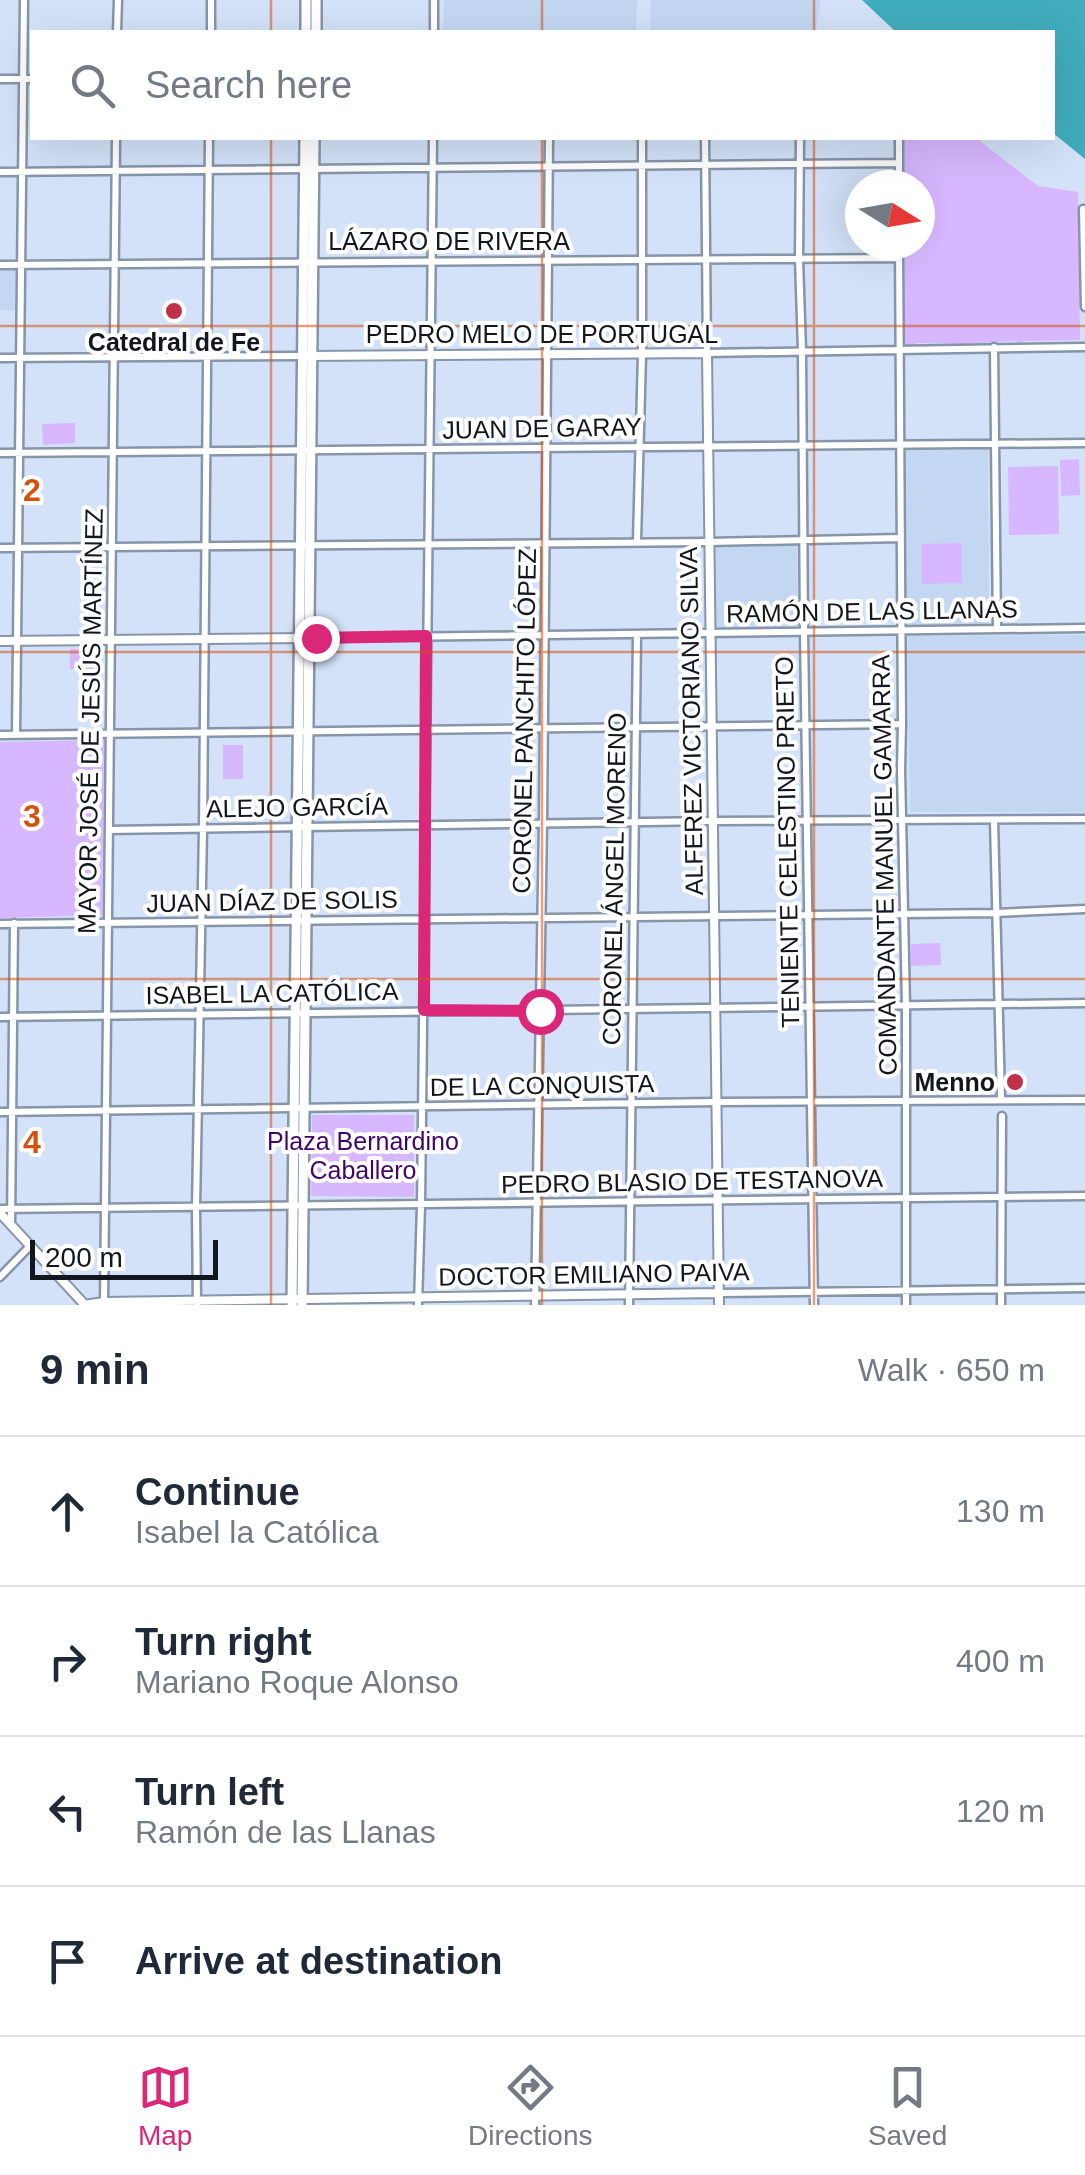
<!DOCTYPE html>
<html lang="en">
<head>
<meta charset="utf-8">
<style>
  :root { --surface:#fff; --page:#f2f2f3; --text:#1f2937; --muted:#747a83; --line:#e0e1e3; --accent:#db2777 }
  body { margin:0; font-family:Arial,sans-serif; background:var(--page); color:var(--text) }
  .compass { position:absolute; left:845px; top:170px; width:90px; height:90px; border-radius:50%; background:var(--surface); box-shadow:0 10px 40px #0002; rotate:101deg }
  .scale { position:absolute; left:30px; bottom:25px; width:188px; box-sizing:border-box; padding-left:10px; border:5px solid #12171f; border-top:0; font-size:28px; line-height:35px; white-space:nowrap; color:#12171f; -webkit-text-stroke:8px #fff; paint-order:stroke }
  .stop { position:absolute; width:30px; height:30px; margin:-22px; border:8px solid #db2777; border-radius:50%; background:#fff }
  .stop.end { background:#db2777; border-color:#fff; box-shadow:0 2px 10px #0008 }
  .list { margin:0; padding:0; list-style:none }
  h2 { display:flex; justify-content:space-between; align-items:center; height:130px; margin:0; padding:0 40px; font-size:42px }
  h2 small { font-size:32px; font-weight:400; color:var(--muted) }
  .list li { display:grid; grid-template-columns:65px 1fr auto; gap:30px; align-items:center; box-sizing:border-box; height:150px; padding:0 40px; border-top:2px solid var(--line) }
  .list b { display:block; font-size:38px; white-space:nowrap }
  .list p { margin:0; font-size:32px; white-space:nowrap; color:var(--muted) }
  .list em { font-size:32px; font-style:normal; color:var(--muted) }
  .icon { flex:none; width:55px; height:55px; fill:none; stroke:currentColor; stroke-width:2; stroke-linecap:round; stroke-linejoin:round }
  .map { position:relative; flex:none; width:1085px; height:1305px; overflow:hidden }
  .search { position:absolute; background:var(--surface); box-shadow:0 10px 40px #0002; left:30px; right:30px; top:30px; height:110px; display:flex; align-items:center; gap:25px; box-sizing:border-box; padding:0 35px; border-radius:0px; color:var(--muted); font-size:38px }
  .sheet { height:730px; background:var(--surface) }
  nav { display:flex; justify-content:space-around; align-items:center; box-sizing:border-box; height:140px; border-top:2px solid var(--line); background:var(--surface); font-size:28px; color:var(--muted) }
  nav a { display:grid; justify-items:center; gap:5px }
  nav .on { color:var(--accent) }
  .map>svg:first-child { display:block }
  .built { fill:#c3d7f2 }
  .green { fill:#d7b7ff }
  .water { fill:#41acbc }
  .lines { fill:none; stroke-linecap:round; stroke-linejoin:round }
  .minor-casing { stroke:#8795a9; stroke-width:11 }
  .tertiary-casing { stroke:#8795a9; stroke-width:12 }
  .secondary-casing { stroke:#8795a9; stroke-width:14 }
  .minor { stroke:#fff; stroke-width:6 }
  .tertiary { stroke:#fff; stroke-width:8 }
  .secondary { stroke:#fff; stroke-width:9 }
  .route { stroke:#db2777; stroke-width:12 }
  .grid { fill:none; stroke:#d3520e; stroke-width:2.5; stroke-opacity:0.55 }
  .poi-dot { fill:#c03048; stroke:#fff; stroke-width:4 }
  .labels { text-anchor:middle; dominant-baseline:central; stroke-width:8; stroke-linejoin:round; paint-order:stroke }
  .street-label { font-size:25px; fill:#12171f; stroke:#fff }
  .poi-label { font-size:25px; font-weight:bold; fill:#12171f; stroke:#fff }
  .park-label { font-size:25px; fill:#41046a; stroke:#fff }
  .grid-label { font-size:32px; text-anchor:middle; font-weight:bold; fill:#d3520e; stroke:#fff; stroke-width:8; stroke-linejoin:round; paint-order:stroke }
</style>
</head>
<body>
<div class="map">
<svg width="1085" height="1305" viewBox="0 0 1085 1305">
  <rect width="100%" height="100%" fill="#d3e2f8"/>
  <!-- built -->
  <path class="built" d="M444,0H637L636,32H443Z
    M651,0H821L816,32H650Z
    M0,270H20L19,310H0Z
    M988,448L989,625H907L906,449Z
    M797,543L798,626L715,627L714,545Z
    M1085,635V812H910L908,636Z"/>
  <!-- green -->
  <path class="green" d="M904,138H976L1038,186L1078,192L1080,340L1024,341L1021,343L1014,341L963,344L917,343L906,349L902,347C900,336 905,330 905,319H902L900,277L905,275L904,245H920V185H904Z
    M75,423V443L43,445L42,424Z
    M1079,459L1080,495L1061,496L1060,460Z
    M1058,466L1059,534L1009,535L1008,467Z
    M962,543V583L922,584V544Z
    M70,649H101V669H70Z
    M104,740L102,915L0,918V742Z
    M223,745H243V779H223Z
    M940,943L941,965L911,966V944Z
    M312,1115H414V1197L311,1196Z"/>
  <!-- water -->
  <path class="water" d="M862,0H1085V159L1053,133L1052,32H896Z"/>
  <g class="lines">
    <defs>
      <path id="minor" d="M117,32L118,0
        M211,32V0
        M434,32V0
        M0,79H32
        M705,138L707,353L1085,347
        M800,138L799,259L802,351L804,632L814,1305
        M899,138V185
        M0,172L899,163
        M1083,209L1085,307
        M899,245L902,724L901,770L906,1005V1305
        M0,265L899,258
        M994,347L997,629
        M0,358L302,356
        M0,453L1085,443
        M637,541L642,354V138
        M0,548L709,542L900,538
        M308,638L1085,628
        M0,735L902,724
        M16,735L24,0
        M994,820L1001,1099
        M109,830L714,821L1085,819
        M0,924L996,913L1085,909
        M0,1017L1085,1003
        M0,1112L716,1102L1085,1100
        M0,1209L1085,1196
        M11,1225L14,923
        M0,1277L30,1246
        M719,1293L1085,1288
        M104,1304L116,138
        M197,1305L196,1208L203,829L209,138
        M418,1305L421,1205L433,138
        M535,1305L543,823L549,138
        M629,1305L637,634
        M1001,1305L1002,1116"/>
      <path id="tertiary" d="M306,356L707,353L719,1305
        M0,641L305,638
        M0,1213L85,1305
        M84,1305L104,1302L719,1293"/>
      <path id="secondary" d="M306,32V0
        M316,32V0
        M292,1305L305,138
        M302,1305L314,138"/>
    </defs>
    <!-- minor casing -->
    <use href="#minor" class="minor-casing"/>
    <!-- tertiary casing -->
    <use href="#tertiary" class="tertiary-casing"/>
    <!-- secondary casing -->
    <use href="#secondary" class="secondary-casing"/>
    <!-- minor -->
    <use href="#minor" class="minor"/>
    <!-- tertiary -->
    <use href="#tertiary" class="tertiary"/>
    <!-- secondary -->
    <use href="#secondary" class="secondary"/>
  </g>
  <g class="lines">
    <!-- route -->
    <path class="route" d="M316,638L426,636L424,1010L540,1011"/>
  </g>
  <!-- grid -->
  <path class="grid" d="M271,0V32M542,0V32M814,0V32M271,138V1305M542,138V1305M814,138V1305M0,326H1085M0,652H1085M0,979H1085"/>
  <!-- markers -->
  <g class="poi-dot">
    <circle cx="174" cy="311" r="10"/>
    <circle cx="1015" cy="1082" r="10"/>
  </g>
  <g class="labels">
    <!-- street labels -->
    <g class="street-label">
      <text x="449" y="241">LÁZARO DE RIVERA</text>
      <text x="542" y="334">PEDRO MELO DE PORTUGAL</text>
      <text transform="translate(542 428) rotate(-1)">JUAN DE GARAY</text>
      <text transform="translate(872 611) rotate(-1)">RAMÓN DE LAS LLANAS</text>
      <text transform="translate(90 721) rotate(-89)">MAYOR JOSÉ DE JESÚS MARTÍNEZ</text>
      <text transform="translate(524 721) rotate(-89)">CORONEL PANCHITO LÓPEZ</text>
      <text transform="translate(691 721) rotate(-91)">ALFEREZ VICTORIANO SILVA</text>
      <text transform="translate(297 807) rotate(-1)">ALEJO GARCÍA</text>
      <text transform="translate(787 842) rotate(-91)">TENIENTE CELESTINO PRIETO</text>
      <text transform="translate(884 865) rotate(-91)">COMANDANTE MANUEL GAMARRA</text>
      <text transform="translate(614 879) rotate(-89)">CORONEL ÁNGEL MORENO</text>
      <text transform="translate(272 901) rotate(-1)">JUAN DÍAZ DE SOLIS</text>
      <text transform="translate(272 993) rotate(-1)">ISABEL LA CATÓLICA</text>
      <text transform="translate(542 1085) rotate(-1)">DE LA CONQUISTA</text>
      <text transform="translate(692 1181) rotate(-1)">PEDRO BLASIO DE TESTANOVA</text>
      <text transform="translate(594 1274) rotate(-1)">DOCTOR EMILIANO PAIVA</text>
    </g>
    <!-- poi labels -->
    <g class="poi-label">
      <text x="174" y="342">Catedral de Fe</text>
      <text x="995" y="1082" text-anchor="end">Menno</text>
    </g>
    <!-- park labels -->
    <g class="park-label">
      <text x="363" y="1141">Plaza Bernardino<tspan x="363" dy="29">Caballero</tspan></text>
    </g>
  </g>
  <g class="grid-label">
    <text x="32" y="501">2</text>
    <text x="32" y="827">3</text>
    <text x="32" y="1153">4</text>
  </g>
</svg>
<svg class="compass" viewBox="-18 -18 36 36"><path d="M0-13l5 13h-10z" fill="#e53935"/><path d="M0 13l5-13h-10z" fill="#747a83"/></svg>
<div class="scale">200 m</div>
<div class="stop" style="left:540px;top:1011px"></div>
<div class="stop end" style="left:316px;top:638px"></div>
<div class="search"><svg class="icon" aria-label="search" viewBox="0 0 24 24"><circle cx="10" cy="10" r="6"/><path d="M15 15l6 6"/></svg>Search here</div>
</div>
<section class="sheet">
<h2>9 min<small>Walk · 650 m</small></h2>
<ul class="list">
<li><svg class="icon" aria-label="ahead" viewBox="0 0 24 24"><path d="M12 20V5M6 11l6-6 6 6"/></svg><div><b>Continue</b><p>Isabel la Católica</p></div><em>130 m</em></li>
<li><svg class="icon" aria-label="right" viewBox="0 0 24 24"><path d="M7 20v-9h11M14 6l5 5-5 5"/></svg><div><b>Turn right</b><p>Mariano Roque Alonso</p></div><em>400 m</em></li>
<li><svg class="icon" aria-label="left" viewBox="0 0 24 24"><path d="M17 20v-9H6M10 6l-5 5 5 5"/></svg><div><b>Turn left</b><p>Ramón de las Llanas</p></div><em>120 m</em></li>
<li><svg class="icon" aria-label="arrive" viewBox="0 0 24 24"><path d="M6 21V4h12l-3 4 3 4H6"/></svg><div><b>Arrive at destination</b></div></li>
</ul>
</section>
<nav>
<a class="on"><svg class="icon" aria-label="map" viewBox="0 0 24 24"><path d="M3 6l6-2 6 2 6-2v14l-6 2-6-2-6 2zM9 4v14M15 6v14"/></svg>Map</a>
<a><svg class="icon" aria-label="directions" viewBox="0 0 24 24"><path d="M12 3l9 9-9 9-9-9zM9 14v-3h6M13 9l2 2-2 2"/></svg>Directions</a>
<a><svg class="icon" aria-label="saved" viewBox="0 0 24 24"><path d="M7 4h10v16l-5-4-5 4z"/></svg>Saved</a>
</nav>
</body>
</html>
